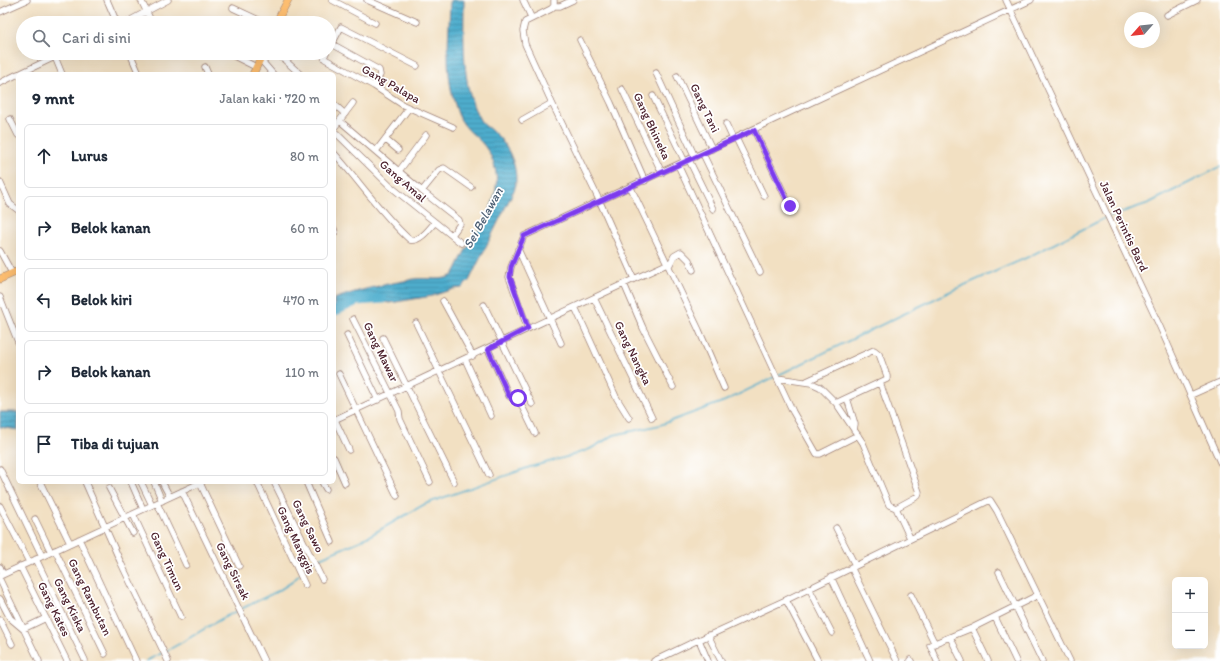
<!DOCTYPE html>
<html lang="id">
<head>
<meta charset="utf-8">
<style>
  :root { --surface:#fff; --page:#f2f2f3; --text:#1f2937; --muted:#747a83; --line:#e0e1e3 }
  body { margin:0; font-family:Itim,sans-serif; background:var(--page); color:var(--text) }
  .controls { position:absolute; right:12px; bottom:12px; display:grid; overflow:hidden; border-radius:6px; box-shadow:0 4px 16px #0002 }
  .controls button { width:36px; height:36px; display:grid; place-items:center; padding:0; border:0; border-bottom:1px solid var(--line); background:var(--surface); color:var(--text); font:20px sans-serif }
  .compass { position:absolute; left:1124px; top:12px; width:36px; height:36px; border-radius:50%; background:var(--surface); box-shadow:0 4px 16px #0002; rotate:243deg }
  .stop { position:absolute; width:12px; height:12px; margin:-9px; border:3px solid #7c3aed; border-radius:50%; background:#fff }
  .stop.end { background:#7c3aed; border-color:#fff; box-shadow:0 1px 4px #0008 }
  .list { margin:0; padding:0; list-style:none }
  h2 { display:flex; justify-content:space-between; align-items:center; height:52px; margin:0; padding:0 16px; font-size:17px }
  h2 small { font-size:13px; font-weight:400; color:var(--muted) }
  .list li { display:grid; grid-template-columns:26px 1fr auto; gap:12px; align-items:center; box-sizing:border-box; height:64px; margin:0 8px 8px; padding:0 8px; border:1px solid var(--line); border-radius:6px }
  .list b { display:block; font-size:15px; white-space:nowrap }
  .list em { font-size:13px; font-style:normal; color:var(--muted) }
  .icon { flex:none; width:22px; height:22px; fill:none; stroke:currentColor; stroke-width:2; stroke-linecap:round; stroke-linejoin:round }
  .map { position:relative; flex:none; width:1220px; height:661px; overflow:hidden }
  .search { position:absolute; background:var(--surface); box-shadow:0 4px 16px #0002; left:16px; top:16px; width:320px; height:44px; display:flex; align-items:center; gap:10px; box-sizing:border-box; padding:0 14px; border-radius:22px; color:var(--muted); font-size:15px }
  .panel { position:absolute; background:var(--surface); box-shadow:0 4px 16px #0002; left:16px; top:72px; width:320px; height:412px; border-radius:6px }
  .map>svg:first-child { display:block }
  .water { fill:url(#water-rules); stroke:#4c667c }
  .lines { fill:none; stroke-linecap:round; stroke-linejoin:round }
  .stream { stroke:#4eadcd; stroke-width:1.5 }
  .river { stroke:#4eadcd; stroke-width:9 }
  .minor-casing { stroke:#9e8076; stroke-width:7 }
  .major-casing { stroke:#9e8076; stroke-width:8 }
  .minor { stroke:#fff; stroke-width:5.5 }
  .major { stroke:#fcbd6f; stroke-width:7 }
  .route { stroke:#7c3aed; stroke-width:5 }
  .labels { text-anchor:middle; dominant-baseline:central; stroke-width:3.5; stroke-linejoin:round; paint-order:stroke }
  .street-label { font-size:12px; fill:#4a1f2b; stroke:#fff }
  .water-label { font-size:13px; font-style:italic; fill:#4c5f74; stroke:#fff }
</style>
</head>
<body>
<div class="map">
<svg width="1220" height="661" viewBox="0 0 1220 661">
  <defs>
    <pattern id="water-rules" width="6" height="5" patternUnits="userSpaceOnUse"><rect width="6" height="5" fill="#4eadcd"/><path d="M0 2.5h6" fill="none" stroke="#438ca7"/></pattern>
  </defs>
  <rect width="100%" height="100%" fill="#fff"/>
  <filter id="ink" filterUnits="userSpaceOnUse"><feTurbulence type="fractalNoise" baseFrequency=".025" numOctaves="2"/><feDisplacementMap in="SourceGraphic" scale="8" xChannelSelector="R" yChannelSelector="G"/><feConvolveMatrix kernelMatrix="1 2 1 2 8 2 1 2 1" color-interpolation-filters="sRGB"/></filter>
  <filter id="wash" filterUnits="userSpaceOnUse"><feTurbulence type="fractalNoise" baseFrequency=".012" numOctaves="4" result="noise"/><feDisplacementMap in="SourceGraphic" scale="16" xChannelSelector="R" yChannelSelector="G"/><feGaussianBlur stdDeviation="0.9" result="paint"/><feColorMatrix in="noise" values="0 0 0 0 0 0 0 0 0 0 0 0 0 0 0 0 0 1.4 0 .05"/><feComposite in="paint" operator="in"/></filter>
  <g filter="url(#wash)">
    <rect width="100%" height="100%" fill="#f2e0c2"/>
    <!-- water -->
    <path class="water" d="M450,0H464C464,36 461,86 479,118C482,125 491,129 497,135C510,149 519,169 515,188L469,281L462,288L453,289L432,296L390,303L368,299L361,300L334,312V299C360,289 387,284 414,279C428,277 441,282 453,275C458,266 462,256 467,248C487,218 509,186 488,151C479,136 465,132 458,114C443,71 449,43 450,0Z
      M0,412H18V430L0,427Z"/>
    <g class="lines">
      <!-- stream -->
      <path class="stream" d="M1110,216L1149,203L1220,167
        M315,560L362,540L425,504L530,467L570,456L590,449L614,435L660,425L725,401L951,291L1026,258L1107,217
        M301,572L312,562
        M241,609L278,591L292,582L299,575
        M166,651C191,639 212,622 237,611
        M146,661L162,653"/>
      <!-- river -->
      <path class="river" d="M334,312L357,301L383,299"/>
    </g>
  </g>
  <g filter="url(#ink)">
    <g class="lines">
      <defs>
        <path id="minor" d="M107,0L117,23
          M141,0L152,23
          M332,0L375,23
          M367,0L417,22
          M523,0L531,17
          M1006,0L1160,327L1220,462
          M554,6H560L573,0
          M233,8L265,23
          M0,12L27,0
          M1167,15L1197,0
          M278,19L283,23
          M125,23L168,0
          M580,40L611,103L645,181
          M130,53L139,74
          M228,53L256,67
          M277,53L300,74
          M326,53L324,57L325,59L374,86L403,105L453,127
          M55,57L62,74
          M260,59L273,74
          M205,67L208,74
          M656,73L695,157
          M19,74L63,53
          M677,76L712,149
          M0,83L18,74
          M374,86L380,75L379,70L332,44L341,27L417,66
          M622,89L662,173
          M653,96L685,162
          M334,104L345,114
          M10,119L18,135
          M522,120L552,103
          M340,121L422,191L459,220L460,224L452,235
          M726,124L733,139
          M334,128L353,103
          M754,130L790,206
          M334,131L390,186L461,243
          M736,138L764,196
          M385,139L398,150
          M376,151L409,108
          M334,153C360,182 381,214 410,240C420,242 429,229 435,222
          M703,154L760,272
          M689,160L713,209
          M678,165L777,378L811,383L820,387L836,403L887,379V376L879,354L874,350L807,381
          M399,171L426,135
          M0,182L10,204L18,210
          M631,188L699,330L724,388
          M422,191L439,170L444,168L471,187
          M334,229L335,232
          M518,249L561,343
          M0,251L12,273
          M669,266L674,256L681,252L689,260L693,270
          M634,279L667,264
          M624,284L643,328L673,387
          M0,297L18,342
          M594,298L652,418
          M443,301L473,356
          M484,305L532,404
          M575,307L616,397L629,418
          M353,319L399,411L400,419L430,482
          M416,323L489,475
          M528,329L509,277L511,267L524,236L1031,0
          M347,335L378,400
          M383,338L454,482
          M488,349L509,396L513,399L518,398L535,433
          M465,359L491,416
          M339,374L397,496
          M777,378L793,412L817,454H820L858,435
          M1191,395L1220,382
          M847,398L855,424L854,430
          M836,403L863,443L889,505L896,508L918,496L919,492L880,383
          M334,420L634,279L600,202L552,103L525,44L523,31L525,22L551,9L554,6V0
          M335,420L349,450
          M334,458L345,483
          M0,469L42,556
          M40,482L70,543
          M85,482L120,561L168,661
          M131,482L143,509
          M141,482L152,505
          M154,482L162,501
          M162,482L170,497
          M257,482L305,585
          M274,482L322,579
          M306,482L332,542
          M322,482L326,489
          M200,483L239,566
          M109,488L133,533
          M182,491L264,661
          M157,503L186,565
          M0,506L29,562
          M896,508L910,538
          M133,514L181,617
          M35,519L51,552
          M836,528L855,565
          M79,539L136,661
          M55,550L105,654
          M36,559L85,660
          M20,566L67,661
          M0,567L3,574
          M851,567L897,661
          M999,572L1042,661
          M0,576L202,482
          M831,577L870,661
          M0,580L39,661
          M809,588L832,633
          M911,595L935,644
          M0,599L10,618L23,629L46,618
          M786,600L818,661
          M995,617L1016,661
          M0,620L12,644
          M972,628L988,661
          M708,635L721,661
          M950,637L962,661
          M910,660L911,661
          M654,661L698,640
          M708,661L699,640L786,600L990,500L997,511L1070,661
          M937,661L930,645L972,628L1038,595"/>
        <path id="major" d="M276,23L288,0
          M253,74L263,53
          M0,279L18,271"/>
      </defs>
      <!-- minor casing -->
      <use href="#minor" class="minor-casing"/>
      <!-- major casing -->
      <use href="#major" class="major-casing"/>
      <!-- minor -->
      <use href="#minor" class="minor"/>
      <!-- major -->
      <use href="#major" class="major"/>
    </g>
  </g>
  <g class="lines" filter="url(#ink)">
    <!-- route -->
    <path class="route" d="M518,398L513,399L509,396L488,349L528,328L510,277L511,267L524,236L754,130L790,206"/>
  </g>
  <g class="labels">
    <!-- street labels -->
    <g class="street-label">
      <text transform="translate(391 84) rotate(30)">Gang Palapa</text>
      <text transform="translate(705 108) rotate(64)">Gang Tani</text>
      <text transform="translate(652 126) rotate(65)">Gang Bhineka</text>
      <text transform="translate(403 181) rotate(41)">Gang Amal</text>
      <text transform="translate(1124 226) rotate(65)">Jalan Perintis Bard</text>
      <text transform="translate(381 352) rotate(64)">Gang Mawar</text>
      <text transform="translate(633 353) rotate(64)">Gang Nangka</text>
      <text transform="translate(308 526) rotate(64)">Gang Sawo</text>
      <text transform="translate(296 540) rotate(65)">Gang Manggis</text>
      <text transform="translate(167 561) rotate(65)">Gang Timun</text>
      <text transform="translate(233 571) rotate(64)">Gang Sirsak</text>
      <text transform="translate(90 597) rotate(64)">Gang Rambutan</text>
      <text transform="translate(70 605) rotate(64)">Gang Kiska</text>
      <text transform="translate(54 609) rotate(64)">Gang Kates</text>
    </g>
    <!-- water labels -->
    <g class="water-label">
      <text transform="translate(483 218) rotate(-61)">Sei Belawan</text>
    </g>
  </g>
</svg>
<div class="controls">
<button>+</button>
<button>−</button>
</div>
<svg class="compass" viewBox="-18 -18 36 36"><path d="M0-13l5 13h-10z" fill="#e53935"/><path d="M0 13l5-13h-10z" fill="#747a83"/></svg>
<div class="stop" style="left:518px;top:398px"></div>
<div class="stop end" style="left:790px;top:206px"></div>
<div class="search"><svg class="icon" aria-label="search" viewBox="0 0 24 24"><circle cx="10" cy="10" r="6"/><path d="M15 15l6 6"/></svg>Cari di sini</div>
<section class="panel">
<h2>9 mnt<small>Jalan kaki · 720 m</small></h2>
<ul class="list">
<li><svg class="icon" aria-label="ahead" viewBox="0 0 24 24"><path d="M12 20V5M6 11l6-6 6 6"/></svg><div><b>Lurus</b></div><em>80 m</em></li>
<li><svg class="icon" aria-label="right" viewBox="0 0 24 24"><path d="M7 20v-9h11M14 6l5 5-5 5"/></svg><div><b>Belok kanan</b></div><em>60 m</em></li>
<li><svg class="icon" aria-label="left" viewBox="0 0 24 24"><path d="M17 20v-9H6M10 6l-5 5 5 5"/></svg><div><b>Belok kiri</b></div><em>470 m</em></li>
<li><svg class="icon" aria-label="right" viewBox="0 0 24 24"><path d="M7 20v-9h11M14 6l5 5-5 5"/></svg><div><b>Belok kanan</b></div><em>110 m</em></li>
<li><svg class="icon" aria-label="arrive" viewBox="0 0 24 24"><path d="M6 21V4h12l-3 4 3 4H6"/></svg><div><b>Tiba di tujuan</b></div></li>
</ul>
</section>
</div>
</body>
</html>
